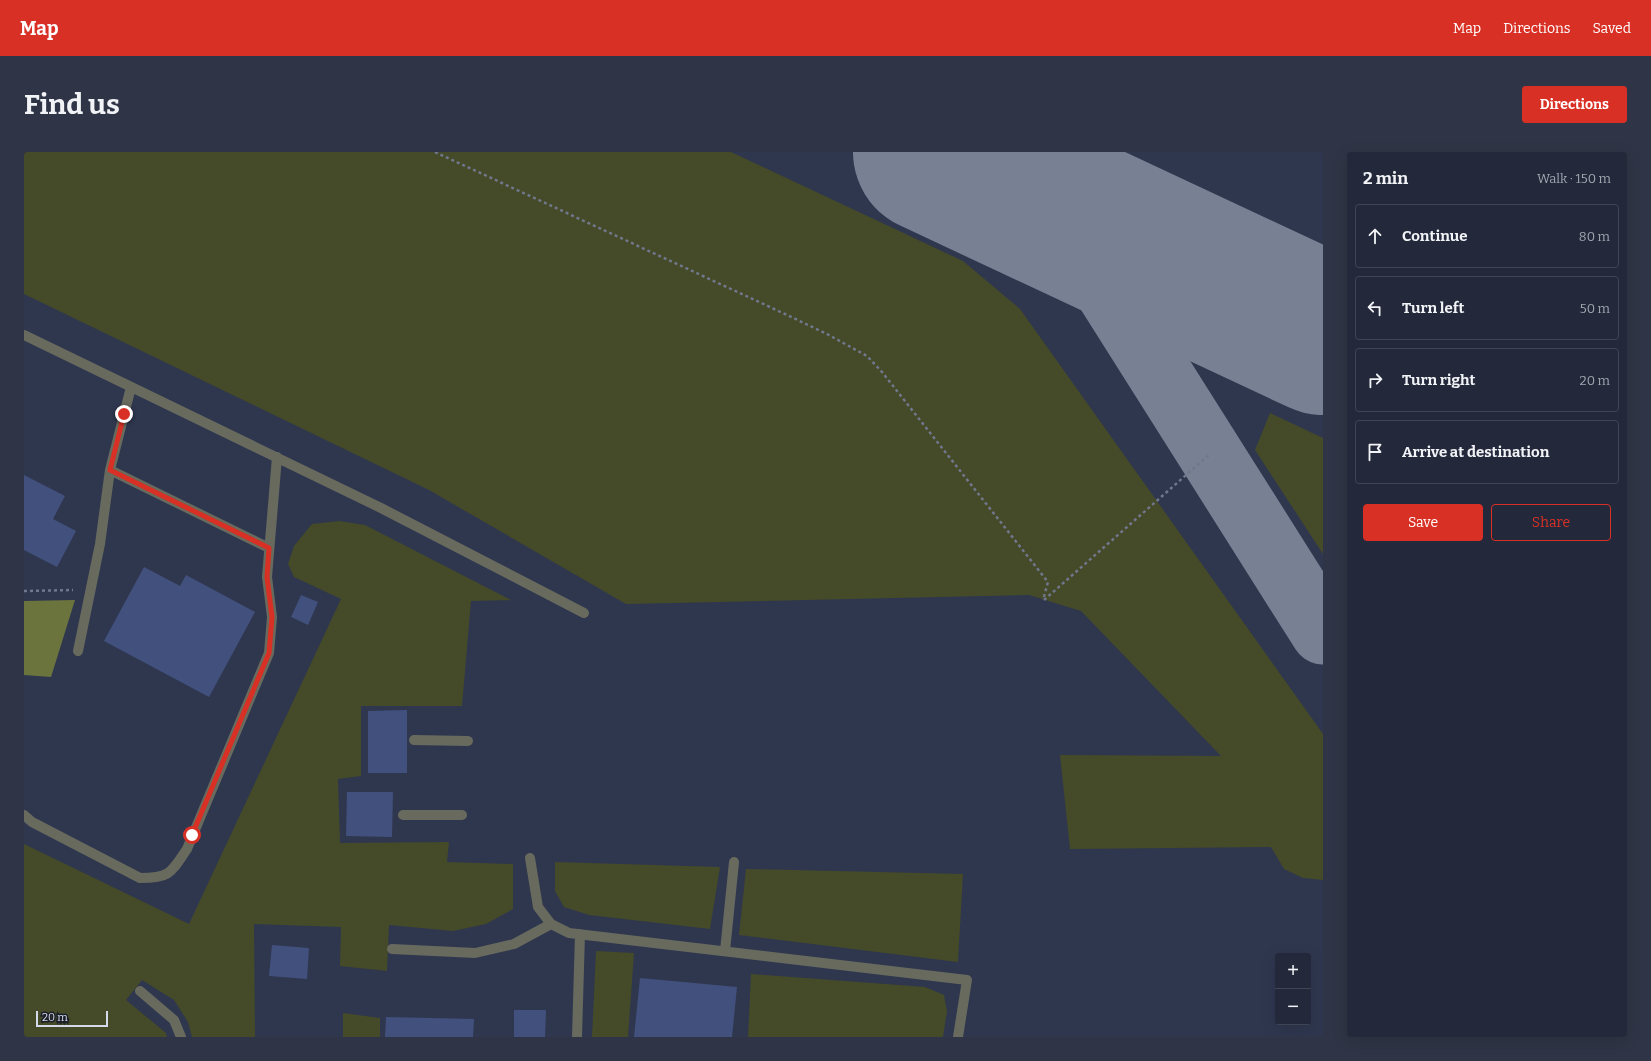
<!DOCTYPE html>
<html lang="en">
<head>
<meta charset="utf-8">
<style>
  :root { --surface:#23293b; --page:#2f3546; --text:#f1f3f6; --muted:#a3a6af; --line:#404555; --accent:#d93025 }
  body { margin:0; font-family:Bitter,serif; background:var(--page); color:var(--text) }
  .controls { position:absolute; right:12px; bottom:12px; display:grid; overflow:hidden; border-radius:4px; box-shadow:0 4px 16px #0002 }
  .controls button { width:36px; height:36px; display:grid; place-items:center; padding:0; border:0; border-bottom:1px solid var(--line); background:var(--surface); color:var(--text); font:20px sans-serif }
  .scale { position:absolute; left:12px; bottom:10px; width:72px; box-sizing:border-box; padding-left:4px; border:2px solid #d5daea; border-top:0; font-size:11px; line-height:14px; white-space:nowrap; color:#d5daea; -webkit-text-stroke:3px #1b1f2a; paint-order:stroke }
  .stop { position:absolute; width:12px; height:12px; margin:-9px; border:3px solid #d93025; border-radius:50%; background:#fff }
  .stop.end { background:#d93025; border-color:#fff; box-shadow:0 1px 4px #0008 }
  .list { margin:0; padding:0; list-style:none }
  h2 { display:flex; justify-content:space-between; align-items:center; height:52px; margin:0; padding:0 16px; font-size:17px }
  h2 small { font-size:13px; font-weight:400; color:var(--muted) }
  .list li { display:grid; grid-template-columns:26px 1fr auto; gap:12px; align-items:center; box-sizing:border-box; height:64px; margin:0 8px 8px; padding:0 8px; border:1px solid var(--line); border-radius:4px }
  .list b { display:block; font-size:15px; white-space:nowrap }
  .list em { font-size:13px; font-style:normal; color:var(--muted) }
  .actions { display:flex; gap:8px; padding:12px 16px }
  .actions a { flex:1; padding:9px 0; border:1px solid var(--accent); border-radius:4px; text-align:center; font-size:14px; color:var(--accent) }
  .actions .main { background:var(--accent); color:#fff }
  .icon { flex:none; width:22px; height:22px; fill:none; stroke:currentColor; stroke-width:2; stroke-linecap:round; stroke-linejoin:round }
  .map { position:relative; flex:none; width:1299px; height:885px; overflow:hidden; border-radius:4px }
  header { display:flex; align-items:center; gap:24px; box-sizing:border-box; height:56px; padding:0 20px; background:var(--accent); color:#fff }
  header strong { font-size:19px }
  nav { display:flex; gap:22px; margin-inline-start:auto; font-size:14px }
  .intro { display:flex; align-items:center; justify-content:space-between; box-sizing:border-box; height:96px; padding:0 24px }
  h1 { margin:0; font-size:28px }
  .button { padding:10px 18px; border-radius:4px; background:var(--accent); color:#fff; font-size:14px; font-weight:700 }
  main { display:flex; gap:24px; padding:0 24px }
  aside { flex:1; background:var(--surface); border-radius:4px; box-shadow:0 4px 16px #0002 }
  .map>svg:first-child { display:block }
  .green { fill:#454a28 }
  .forest { fill:#6c743e }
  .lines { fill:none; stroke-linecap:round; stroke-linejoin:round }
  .taxiway { stroke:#788094; stroke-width:65 }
  .runway { stroke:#788094; stroke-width:162 }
  .building { fill:#42507d }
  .path { stroke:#71778c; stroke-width:2.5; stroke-dasharray:3 3; stroke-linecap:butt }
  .service { stroke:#686a5e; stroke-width:10 }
  .route { stroke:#d93025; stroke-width:5 }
</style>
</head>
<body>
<header>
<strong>Map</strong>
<nav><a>Map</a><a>Directions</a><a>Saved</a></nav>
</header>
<div class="intro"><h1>Find us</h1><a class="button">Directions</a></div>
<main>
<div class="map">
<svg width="1299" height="885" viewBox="0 0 1299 885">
  <rect width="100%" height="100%" fill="#2f374f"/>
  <!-- green -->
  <path class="green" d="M0,0H707L939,109L996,157L1299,582V728L1279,726L1260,717L1247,695L1046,697L1036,603L1197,604L1057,459L1005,443L602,452L405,338L0,142Z
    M1246,261L1299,286V402L1231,298Z
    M315,369L341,373L487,448L447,449L438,554H337V624L314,627L316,691L425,690L423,710L489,712V757L462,772L429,779L365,773L363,819L316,814L317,775L230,772L231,885H168L164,870L150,848L118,828L102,848L142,881L143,885H0V692L165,772L317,447L270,425L264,412L270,394L288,372Z
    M531,710L696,715L686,777L565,763L540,755L531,739Z
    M722,717L939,722L934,810L715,783Z
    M572,799L610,801L604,885H568Z
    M727,822L901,835L920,843L923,859L919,885H724Z
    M319,861L356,866V885H319Z"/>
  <!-- forest -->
  <path class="forest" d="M51,448L27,525L0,523V449Z"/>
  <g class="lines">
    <!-- taxiway -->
    <path class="taxiway" d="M1033,59L1299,480"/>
    <!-- runway -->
    <path class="runway" d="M910,0L1299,182"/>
  </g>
  <!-- building -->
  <path class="building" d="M0,323L41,344L29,367L52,379L33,415L0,398Z
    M120,415L156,434L162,423L231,460L185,545L80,489Z
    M277,443L294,450L284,473L267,465Z
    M383,558V621H344V559Z
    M323,640H369L368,685L322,684Z
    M248,793L285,796L283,827L245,824Z
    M616,826L713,835L708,885H610Z
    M490,858H522L521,885H490Z
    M362,865L450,867L449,885H361Z"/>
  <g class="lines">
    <!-- path -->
    <path class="path" d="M411,0L761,162L803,182L843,204L858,220L1024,430L1019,448
      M0,439L49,438
      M1020,448L1186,302"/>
    <!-- service -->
    <path class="service" d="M0,183L357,356L560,461
      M86,318L245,396
      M54,499L76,392L86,318L107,235
      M390,588L444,589
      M0,663L8,670L116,726C146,726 147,721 163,697L245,501L248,465L243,425L253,305
      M379,663H438
      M506,706L514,755L527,772L545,781L943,828L934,885
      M368,797L451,801L490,792L527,772
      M701,799L710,710
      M116,839L150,868L157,885
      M553,885L556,782"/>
  </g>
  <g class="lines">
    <!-- route -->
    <path class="route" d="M100,262L86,318L245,396L243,425L248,465L245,501L168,683"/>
  </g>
</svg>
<div class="controls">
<button>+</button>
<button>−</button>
</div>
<div class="scale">20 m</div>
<div class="stop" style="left:168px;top:683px"></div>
<div class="stop end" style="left:100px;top:262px"></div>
</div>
<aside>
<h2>2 min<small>Walk · 150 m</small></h2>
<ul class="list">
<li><svg class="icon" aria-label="ahead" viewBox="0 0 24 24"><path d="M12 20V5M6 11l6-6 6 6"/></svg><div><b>Continue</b></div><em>80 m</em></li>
<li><svg class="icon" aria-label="left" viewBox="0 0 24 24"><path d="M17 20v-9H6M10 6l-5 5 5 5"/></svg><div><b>Turn left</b></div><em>50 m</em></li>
<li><svg class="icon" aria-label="right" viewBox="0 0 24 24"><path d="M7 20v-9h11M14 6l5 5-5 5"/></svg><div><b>Turn right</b></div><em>20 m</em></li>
<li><svg class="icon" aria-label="arrive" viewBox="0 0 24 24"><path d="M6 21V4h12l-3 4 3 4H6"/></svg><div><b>Arrive at destination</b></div></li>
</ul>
<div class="actions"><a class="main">Save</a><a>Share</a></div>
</aside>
</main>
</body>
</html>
